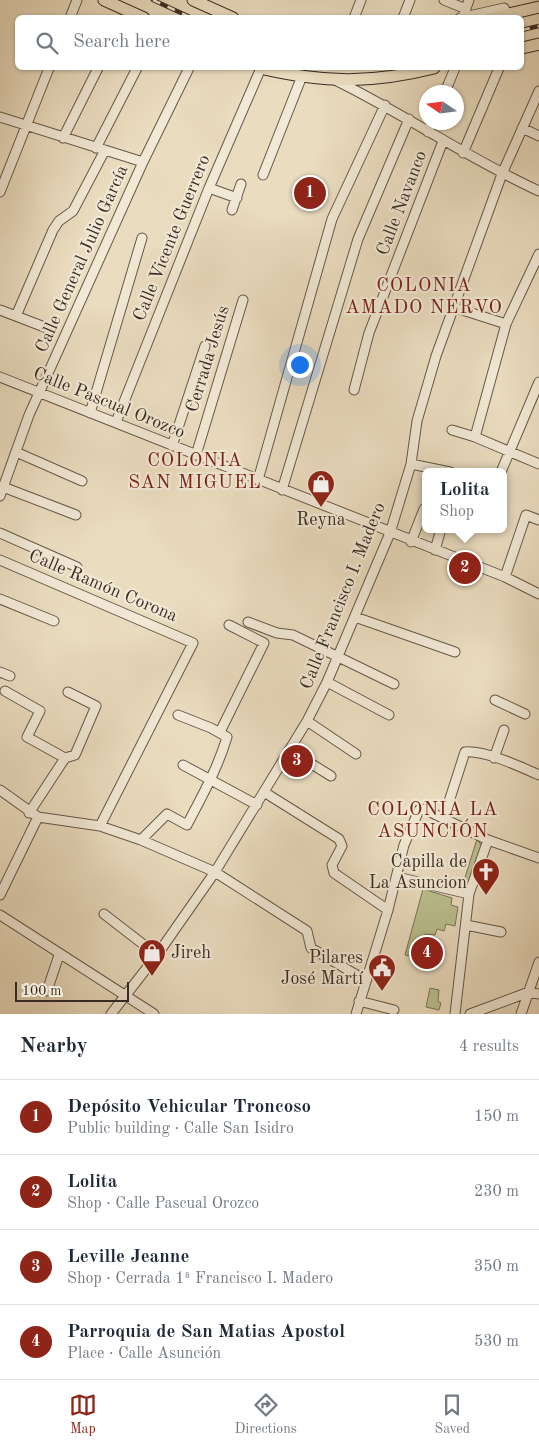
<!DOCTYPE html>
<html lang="en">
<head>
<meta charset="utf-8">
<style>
  :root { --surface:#fff; --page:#f2f2f3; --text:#1f2937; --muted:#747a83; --line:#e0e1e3; --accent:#8f2418 }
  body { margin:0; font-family:"Old Standard TT",serif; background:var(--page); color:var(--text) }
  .compass { position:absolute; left:419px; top:85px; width:45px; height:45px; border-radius:50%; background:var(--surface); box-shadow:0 1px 4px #0004; rotate:283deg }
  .scale { position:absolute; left:15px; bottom:12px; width:114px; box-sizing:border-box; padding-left:5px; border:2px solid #3a2c22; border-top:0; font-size:14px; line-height:18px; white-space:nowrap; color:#3a2c22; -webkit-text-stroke:4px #f1e8d5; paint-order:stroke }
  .you { position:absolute; left:299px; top:364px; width:18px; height:18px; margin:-12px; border:4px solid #fff; border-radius:50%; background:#1a73e8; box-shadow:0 0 0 8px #1a73e833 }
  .badge { display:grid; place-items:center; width:32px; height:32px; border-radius:50%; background:var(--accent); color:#fff; font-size:16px; font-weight:700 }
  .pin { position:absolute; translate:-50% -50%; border:2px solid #fff; box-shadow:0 1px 5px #0006 }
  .popup { position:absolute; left:422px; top:468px; width:85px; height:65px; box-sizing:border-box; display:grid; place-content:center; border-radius:8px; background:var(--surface); filter:drop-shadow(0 1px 4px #0005); font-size:16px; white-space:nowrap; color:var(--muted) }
  .popup b { font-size:19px; color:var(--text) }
  .popup::after { content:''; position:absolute; left:50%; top:100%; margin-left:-10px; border:10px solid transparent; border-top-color:var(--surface) }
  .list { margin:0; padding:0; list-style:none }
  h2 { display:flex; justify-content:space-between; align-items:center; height:65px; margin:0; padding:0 20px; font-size:21px }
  h2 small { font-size:16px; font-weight:400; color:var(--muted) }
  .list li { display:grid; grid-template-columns:32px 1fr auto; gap:15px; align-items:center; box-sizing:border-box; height:75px; padding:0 20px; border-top:1px solid var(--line) }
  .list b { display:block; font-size:19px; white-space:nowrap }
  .list p { margin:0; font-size:16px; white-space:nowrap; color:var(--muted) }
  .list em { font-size:16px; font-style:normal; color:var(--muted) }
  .icon { flex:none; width:28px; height:28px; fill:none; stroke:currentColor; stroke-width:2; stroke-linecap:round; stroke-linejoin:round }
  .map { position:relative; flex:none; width:539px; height:1014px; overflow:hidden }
  .search { position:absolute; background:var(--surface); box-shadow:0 1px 4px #0004; left:15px; right:15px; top:15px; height:55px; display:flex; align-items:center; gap:12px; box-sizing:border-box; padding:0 18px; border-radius:8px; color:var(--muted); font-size:19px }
  .sheet { height:365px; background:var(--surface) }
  nav { display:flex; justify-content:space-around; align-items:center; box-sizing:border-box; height:70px; border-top:1px solid var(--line); background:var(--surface); font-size:14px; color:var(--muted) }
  nav a { display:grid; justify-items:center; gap:2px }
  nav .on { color:var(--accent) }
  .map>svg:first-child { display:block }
  .green { fill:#bbbf8f; stroke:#7a7658 }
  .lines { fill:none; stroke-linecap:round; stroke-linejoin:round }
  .minor-casing { stroke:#665849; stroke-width:11 }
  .major-casing { stroke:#3a2c22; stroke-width:13 }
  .minor { stroke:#f1e8d5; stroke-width:9 }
  .major { stroke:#eadcbf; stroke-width:11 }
  .rail-casing { stroke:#3a2c22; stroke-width:4.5 }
  .rail { stroke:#f1e8d5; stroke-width:2.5; stroke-dasharray:8; stroke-linecap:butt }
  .labels { text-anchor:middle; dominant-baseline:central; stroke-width:4.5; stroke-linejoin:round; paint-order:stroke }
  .street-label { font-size:18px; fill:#3a2c22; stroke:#f1e8d5 }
  .poi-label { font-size:18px; fill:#3a2c22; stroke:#f1e8d5; text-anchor:end }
  .neighbourhood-label { font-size:19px; letter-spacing:1px; fill:#7a1f14; stroke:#f1e8d5 }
</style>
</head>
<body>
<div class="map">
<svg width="539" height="1014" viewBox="0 0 539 1014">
  <rect width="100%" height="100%" fill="#eadcbf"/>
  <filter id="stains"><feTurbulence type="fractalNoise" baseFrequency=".004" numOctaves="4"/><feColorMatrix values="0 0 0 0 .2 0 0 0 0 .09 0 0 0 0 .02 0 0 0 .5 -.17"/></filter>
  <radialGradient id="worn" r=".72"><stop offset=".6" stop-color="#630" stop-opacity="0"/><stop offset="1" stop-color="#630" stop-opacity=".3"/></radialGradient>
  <!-- green -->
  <path class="green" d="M477,839L482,846L467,888L462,887Z
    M423,889L452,898L451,905L458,907L455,926L446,924L444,931L437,929L435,935L425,934L420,958L405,955Z
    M430,988L439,990L438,1001L441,1003L439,1010L426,1007Z"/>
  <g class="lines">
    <defs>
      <path id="minor" d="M444,0L466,9
        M464,14L469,0
        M70,18L77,0
        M354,18L361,0
        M403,18L410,0
        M460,18L504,8L507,14
        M337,81C406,115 469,159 539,191
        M445,92L455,68
        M0,117L143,162
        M522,128L539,136
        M428,132L432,122
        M63,138L98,68
        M96,148L137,68
        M463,153L499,68
        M263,175L302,76
        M209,188L237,198
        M0,192L49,68
        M232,210L241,184
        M453,307L506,324
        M0,310L47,328
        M16,316L53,230L59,221L73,211L105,150
        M0,377L505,577L539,594
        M354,390L369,333L443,141
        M90,413L142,238
        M116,422L209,188L261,68
        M452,430L475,437L539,464
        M475,437L506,324L539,254
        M172,446L205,346
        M16,452L82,481
        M196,455L243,300
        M411,464L450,472
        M501,472L539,382
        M258,480L332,219L385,105
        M3,487L76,515
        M282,490L358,239L409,119
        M0,496L29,415L54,360L143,162L189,68
        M0,533L77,567
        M411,542L424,509
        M435,550L441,529
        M0,560L193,643L100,826
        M505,577L526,515L539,520
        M0,599L54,621
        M355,617L455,652
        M248,622L277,633L293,635L394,684
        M0,672L10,676
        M327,682L389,715
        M5,691L40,711L27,737L65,758
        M495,700L525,714
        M307,721L356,754
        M220,732L264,643L229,625
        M289,750L331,776
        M65,758L75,755L96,706L68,692
        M494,758L504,730
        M183,765L257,805
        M0,790L38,817L100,826L141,840L215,872L307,931L311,948L365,980
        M264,792L339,839L342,846L332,865L334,873L388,910
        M29,813L65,758
        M444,817L465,752C485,750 521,767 539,775
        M141,840L167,814L187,825C202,796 218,768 227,737L211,728L178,715
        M397,877L469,894
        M0,895L38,817
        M104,914L157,955
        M0,915L154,1014
        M466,925L501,932
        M47,991L59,955
        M359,1001L394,1010
        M111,1014L157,955L215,872L307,721L327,682L390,533L411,464L417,421L436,356L502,174L539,91
        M356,1014L388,910L404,845L419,810L424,809L488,840L539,858
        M455,1014L469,894L488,840
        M470,1014L529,992L539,994
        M521,1014L539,962"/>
      <path id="major" d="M104,0L144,18
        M193,0L233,18
        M492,18L539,7
        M522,48L539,44
        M260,68C323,83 371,84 434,68"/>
    </defs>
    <!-- minor casing -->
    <use href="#minor" class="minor-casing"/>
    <!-- major casing -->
    <use href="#major" class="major-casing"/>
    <!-- minor -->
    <use href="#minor" class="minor"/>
    <!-- major -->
    <use href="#major" class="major"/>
    <defs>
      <path id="rail" d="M153,0L192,18
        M522,30L539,26"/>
    </defs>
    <!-- rail casing -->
    <use href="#rail" class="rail-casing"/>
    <!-- rail -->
    <use href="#rail" class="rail"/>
  </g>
  <!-- icons -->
  <defs>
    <symbol id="shop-pin" viewBox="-11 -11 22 30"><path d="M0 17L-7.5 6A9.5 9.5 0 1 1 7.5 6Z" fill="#8f2418" stroke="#f1e8d5"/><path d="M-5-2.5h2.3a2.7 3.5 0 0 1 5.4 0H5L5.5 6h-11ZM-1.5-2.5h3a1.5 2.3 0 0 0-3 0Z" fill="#fff"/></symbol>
    <symbol id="church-pin" viewBox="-11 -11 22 30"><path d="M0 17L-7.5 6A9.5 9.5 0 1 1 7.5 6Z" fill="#8f2418" stroke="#f1e8d5"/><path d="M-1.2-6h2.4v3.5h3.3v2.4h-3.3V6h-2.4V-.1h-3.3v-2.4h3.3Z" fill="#fff"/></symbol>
    <symbol id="civic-pin" viewBox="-11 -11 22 30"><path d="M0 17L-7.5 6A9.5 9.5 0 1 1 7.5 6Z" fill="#8f2418" stroke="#f1e8d5"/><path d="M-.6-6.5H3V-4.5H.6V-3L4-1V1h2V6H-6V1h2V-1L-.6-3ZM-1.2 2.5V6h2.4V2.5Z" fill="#fff"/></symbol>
  </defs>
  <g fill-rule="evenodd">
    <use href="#shop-pin" x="305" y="468" width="32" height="43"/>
    <use href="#church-pin" x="470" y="856" width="32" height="43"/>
    <use href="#shop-pin" x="136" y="937" width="32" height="43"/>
    <use href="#civic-pin" x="366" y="952" width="32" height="43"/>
  </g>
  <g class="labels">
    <!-- street labels -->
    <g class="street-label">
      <text transform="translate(402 203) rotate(-69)">Calle Navanco</text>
      <text transform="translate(172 238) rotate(-68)">Calle Vicente Guerrero</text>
      <text transform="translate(82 259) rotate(-66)">Calle General Julio García</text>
      <text transform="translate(208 359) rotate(-73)">Cerrada Jesús</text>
      <text transform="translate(109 403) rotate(22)">Calle Pascual Orozco</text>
      <text transform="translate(103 586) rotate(23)">Calle Ramón Corona</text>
      <text transform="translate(343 596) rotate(-68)">Calle Francisco I. Madero</text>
    </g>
    <!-- poi labels -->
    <g class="poi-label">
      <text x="321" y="520" text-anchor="middle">Reyna</text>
      <text x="467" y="862">Capilla de<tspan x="467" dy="21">La Asuncion</tspan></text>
      <text x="171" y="953" text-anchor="start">Jireh</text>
      <text x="363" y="958">Pilares<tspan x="363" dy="21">José Martí</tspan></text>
    </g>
    <!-- neighbourhood labels -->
    <g class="neighbourhood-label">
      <text x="424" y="286">COLONIA<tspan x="424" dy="22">AMADO NERVO</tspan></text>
      <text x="195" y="461">COLONIA<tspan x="195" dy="22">SAN MIGUEL</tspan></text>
      <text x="433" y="810">COLONIA LA<tspan x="433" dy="22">ASUNCIÓN</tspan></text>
    </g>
  </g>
  <rect width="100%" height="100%" filter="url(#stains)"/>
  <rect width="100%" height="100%" fill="url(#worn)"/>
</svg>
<svg class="compass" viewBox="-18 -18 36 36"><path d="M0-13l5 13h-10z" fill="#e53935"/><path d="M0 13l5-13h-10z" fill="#747a83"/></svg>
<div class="scale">100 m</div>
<div class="you"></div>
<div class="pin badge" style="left:310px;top:193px">1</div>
<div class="pin badge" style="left:465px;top:568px">2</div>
<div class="popup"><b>Lolita</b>Shop</div>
<div class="pin badge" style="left:297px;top:761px">3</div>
<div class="pin badge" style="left:427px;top:953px">4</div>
<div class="search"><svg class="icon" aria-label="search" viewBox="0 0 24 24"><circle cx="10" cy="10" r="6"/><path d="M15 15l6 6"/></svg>Search here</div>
</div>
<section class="sheet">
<h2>Nearby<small>4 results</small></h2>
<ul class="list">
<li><span class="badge">1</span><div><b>Depósito Vehicular Troncoso</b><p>Public building · Calle San Isidro</p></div><em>150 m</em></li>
<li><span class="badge">2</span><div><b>Lolita</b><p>Shop · Calle Pascual Orozco</p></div><em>230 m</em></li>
<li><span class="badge">3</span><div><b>Leville Jeanne</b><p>Shop · Cerrada 1ª Francisco I. Madero</p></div><em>350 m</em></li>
<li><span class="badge">4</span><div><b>Parroquia de San Matias Apostol</b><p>Place · Calle Asunción</p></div><em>530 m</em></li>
</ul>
</section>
<nav>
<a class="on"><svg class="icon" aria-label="map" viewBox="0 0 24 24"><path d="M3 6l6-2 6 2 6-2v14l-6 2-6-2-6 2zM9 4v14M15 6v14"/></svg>Map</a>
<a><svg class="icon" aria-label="directions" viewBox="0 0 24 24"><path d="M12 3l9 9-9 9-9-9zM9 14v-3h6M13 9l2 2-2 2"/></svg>Directions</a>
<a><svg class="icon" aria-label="saved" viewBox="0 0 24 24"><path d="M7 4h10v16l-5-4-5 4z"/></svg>Saved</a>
</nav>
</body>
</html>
